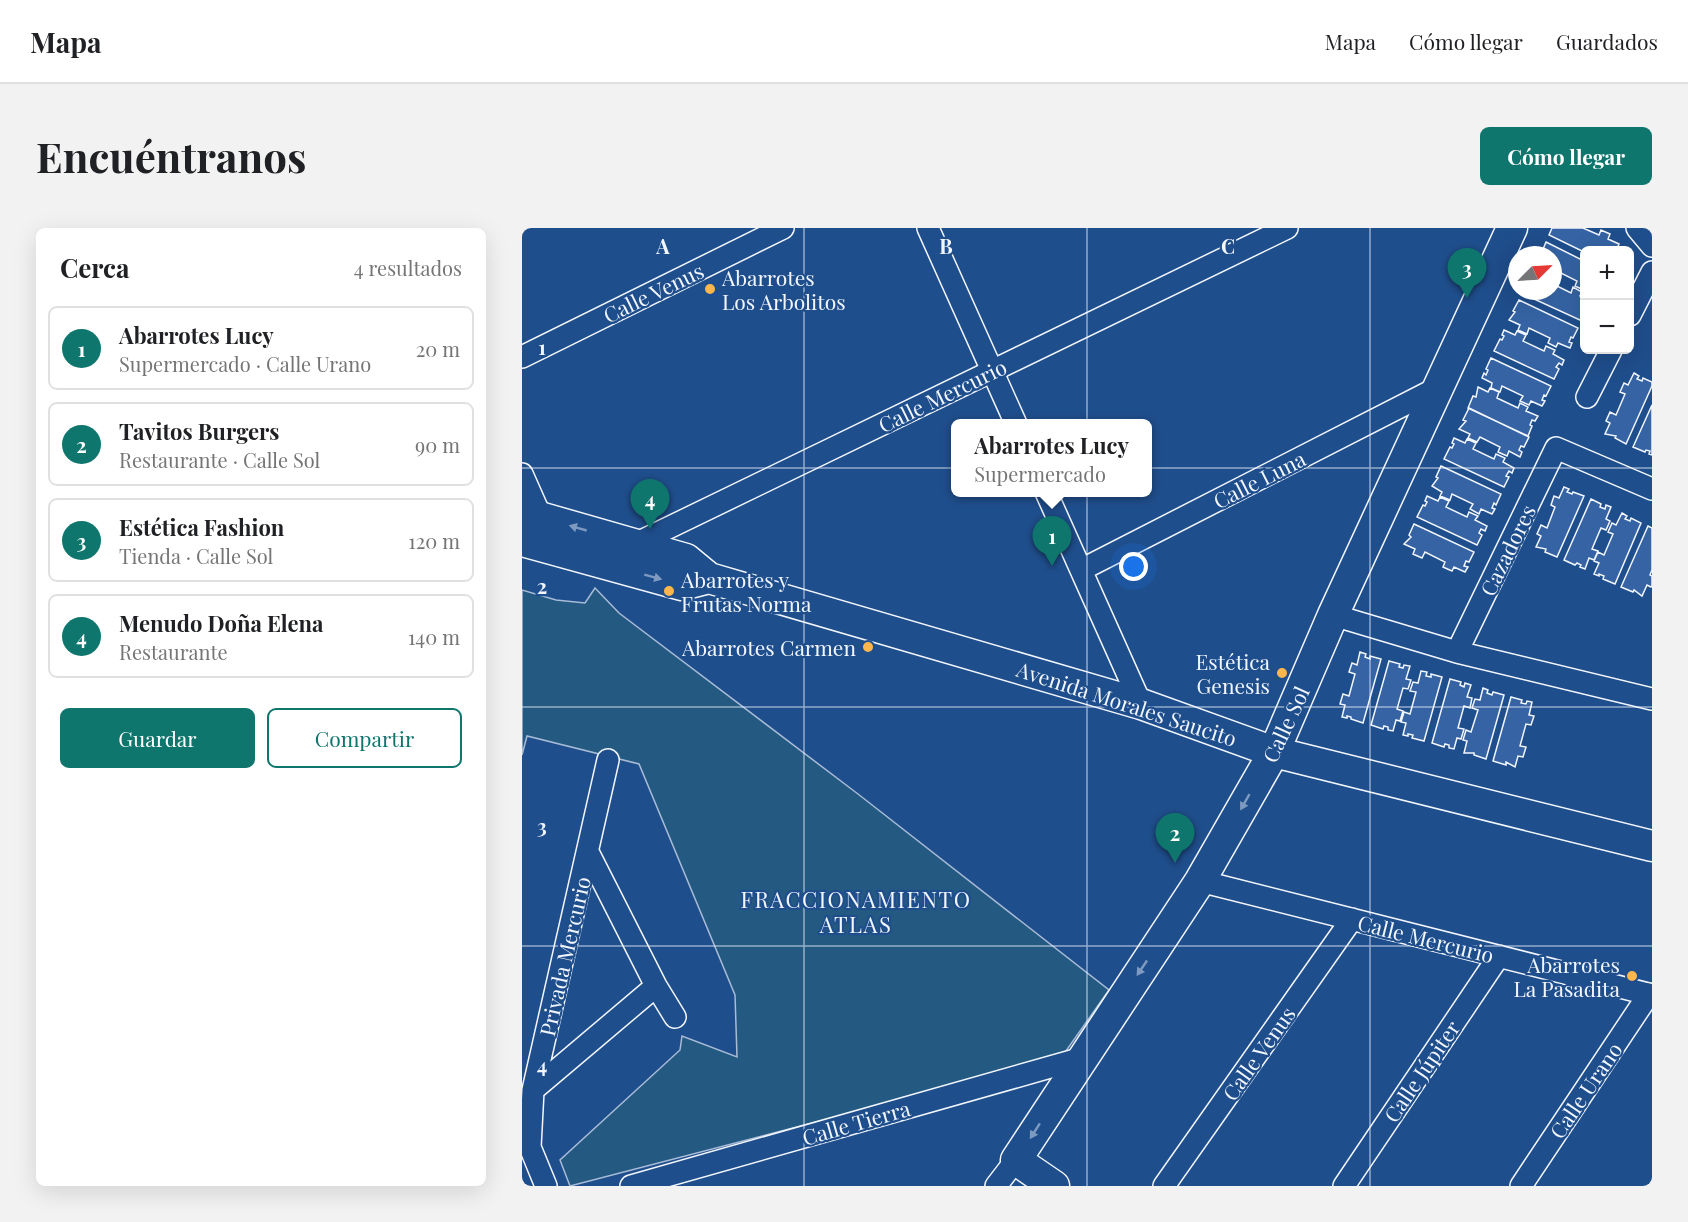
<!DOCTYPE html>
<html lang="es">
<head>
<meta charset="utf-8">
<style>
  :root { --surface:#fff; --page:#f2f2f2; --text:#202124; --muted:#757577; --line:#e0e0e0; --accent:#0f766e }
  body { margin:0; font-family:"Playfair Display",serif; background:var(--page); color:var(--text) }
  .controls { position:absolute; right:18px; top:18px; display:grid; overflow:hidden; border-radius:9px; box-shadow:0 6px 24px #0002 }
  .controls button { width:54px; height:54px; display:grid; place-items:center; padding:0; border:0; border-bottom:2px solid var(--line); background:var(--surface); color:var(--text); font:30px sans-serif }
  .compass { position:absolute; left:986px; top:18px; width:54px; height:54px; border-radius:50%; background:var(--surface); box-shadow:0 6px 24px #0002; rotate:66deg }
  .you { position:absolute; left:612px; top:339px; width:21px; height:21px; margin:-15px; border:4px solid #fff; border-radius:50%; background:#1a73e8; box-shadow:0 0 0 9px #1a73e833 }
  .badge { display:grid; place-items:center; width:39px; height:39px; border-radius:50%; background:var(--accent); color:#fff; font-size:20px; font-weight:700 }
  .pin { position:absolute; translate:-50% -50px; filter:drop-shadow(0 2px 3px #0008) }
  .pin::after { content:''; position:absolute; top:32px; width:21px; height:18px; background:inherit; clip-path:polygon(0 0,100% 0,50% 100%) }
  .popup { position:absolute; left:429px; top:191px; width:201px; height:78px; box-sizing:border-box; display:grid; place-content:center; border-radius:9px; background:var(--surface); filter:drop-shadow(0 2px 4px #0005); font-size:20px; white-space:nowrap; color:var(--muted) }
  .popup b { font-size:22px; color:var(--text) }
  .popup::after { content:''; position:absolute; left:50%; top:100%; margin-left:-12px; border:12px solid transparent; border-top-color:var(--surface) }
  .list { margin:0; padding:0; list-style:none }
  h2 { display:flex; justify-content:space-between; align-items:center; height:78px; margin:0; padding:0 24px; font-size:26px }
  h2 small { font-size:20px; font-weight:400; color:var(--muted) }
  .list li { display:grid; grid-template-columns:39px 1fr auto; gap:18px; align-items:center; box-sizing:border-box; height:84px; margin:0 12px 12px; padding:0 12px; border:2px solid var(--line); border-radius:9px }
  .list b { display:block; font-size:22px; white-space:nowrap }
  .list p { margin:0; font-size:20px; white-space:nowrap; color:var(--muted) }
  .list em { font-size:20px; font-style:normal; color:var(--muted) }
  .actions { display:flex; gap:12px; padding:18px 24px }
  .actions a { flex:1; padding:14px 0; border:2px solid var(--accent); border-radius:9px; text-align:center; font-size:21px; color:var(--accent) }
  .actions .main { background:var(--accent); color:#fff }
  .map { position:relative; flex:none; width:1130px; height:958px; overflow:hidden; border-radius:9px }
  header { display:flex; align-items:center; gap:36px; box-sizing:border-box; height:84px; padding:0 30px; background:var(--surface); border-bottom:2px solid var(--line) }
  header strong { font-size:28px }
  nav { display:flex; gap:33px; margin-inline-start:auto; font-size:21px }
  .intro { display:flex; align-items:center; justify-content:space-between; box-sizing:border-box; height:144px; padding:0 36px }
  h1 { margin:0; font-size:42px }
  .button { padding:15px 27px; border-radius:9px; background:var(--accent); color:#fff; font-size:21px; font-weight:700 }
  main { display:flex; gap:36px; padding:0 36px }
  aside { flex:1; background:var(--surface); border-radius:9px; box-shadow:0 6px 24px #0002 }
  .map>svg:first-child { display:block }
  .green { fill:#245a82; stroke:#a8bbd7; stroke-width:1.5 }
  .building { fill:#3563a3; stroke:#f2f6ff; stroke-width:1.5 }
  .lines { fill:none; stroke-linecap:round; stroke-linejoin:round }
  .street-casing { stroke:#f2f6ff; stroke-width:24 }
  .secondary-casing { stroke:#f2f6ff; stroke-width:33 }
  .street { stroke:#1f4e8c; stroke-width:21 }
  .secondary { stroke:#1f4e8c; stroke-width:30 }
  .oneway { fill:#7e9ac0 }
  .grid { fill:none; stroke:#f2f6ff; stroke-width:1.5; stroke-opacity:0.55 }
  .poi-dot { fill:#ffb74d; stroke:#1f4e8c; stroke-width:2 }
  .labels { text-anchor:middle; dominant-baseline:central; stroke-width:4.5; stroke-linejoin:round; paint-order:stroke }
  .poi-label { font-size:21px; fill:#f2f6ff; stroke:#1f4e8c; text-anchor:end }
  .street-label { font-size:21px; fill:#f2f6ff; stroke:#1f4e8c }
  .neighbourhood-label { font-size:22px; letter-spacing:1.5px; fill:#f2f6ff; stroke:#1f4e8c }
  .grid-label { font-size:20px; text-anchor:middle; font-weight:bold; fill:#f2f6ff; stroke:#1f4e8c; stroke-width:4.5; stroke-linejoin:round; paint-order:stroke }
</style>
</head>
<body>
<header>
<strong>Mapa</strong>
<nav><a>Mapa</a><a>Cómo llegar</a><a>Guardados</a></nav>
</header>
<div class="intro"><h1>Encuéntranos</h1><a class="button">Cómo llegar</a></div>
<main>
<aside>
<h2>Cerca<small>4 resultados</small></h2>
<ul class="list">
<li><span class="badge">1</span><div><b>Abarrotes Lucy</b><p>Supermercado · Calle Urano</p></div><em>20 m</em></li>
<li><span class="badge">2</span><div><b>Tavitos Burgers</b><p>Restaurante · Calle Sol</p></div><em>90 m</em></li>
<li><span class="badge">3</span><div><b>Estética Fashion</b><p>Tienda · Calle Sol</p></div><em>120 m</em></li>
<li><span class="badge">4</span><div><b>Menudo Doña Elena</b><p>Restaurante</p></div><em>140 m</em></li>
</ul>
<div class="actions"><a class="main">Guardar</a><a>Compartir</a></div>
</aside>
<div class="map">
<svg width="1130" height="958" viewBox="0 0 1130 958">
  <rect width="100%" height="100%" fill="#1f4e8c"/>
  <!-- green -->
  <path class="green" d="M73,360L97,385L336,566L587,762L539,830L48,958L38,932L158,822L160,808L215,829L213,767L117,536L5,508L0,527V362L34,372L63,375Z"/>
  <!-- building -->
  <path class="building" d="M1030,0H1061L1077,7L1079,2L1088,6L1086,11L1097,16L1095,21L1092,20L1090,22H1062V24L1027,7Z
    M1024,14L1062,33V62L1053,58L1055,53L1035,43L1032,48H1031V27L1019,26Z
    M1031,56L1049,65L1051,59L1060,64L1058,68L1062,70V87L1060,93L999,65L1000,63H1031Z
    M997,72L1056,100L1051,110L1049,109L1047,114L1050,115L1048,120L1036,115L1034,119L1026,115L1028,110L1007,100L1005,106L996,102L998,97L987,92L993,84L991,83Z
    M982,102L993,107L995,103L1004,107L1001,113L1022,123L1024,118L1033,122L1031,126L1042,132L1040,137L1037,135L1034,139L1037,141L1032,151L972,123L978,111L980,112L982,108L980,107Z
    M969,130L1029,158L1024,168L1022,167L1020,172L1023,173L1020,178L1009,173L1007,177L998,173L1001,168L980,158L978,164L969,160L970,155L960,150L962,145L964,147L966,142L964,141Z
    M1112,145L1117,148L1115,151L1120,153L1121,150L1130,154V158L1104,216L1093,210L1094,208L1083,206L1088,195L1084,193L1088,184L1094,187L1103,166L1098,164L1102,155L1106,157Z
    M956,159L966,164L968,160L977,164L975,170L996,180L998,175L1006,179L1004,183L1016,188L1013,193L1010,192L1008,197L1010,198L1006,208L946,180L951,168L954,169Z
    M1130,177V227L1127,226L1128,223L1124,222L1123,224L1111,219Z
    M947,180L1007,209L1002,219L999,218L997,222L1000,224L998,229L987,223L985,228L976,224L978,219L958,209L955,214L946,210L948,206L937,201L944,193L941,192Z
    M932,210L943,215L945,211L954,215L951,221L972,231L974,226L983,230L981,234L992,240L990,245L987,243L984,248L987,249L982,259L922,231L928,219L930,220L932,216L930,215Z
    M919,238L979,266L974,277L972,275L970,280L973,281L970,286L959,281L957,286L948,281L951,276L930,266L928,272L918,268L920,264L910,258L916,250L914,249Z
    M1042,259L1047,261L1045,264L1050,266L1051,264L1062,268L1035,329L1023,324L1024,321L1014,319L1019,308L1015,306L1019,297L1025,300L1033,279L1029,277L1032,268L1037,270Z
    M905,268L916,273L918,269L927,273L924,279L945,289L947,284L956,288L953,292L965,298L963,303L959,301L957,305L960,307L955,317L895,289L901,277L903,278L905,274L903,273Z
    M1069,271L1079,276L1078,279L1083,281L1084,277L1089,279L1084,291L1088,293L1084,302L1079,300L1070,321L1076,323L1072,332L1067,330L1063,341L1058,339L1059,337L1055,335L1053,337L1042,332Z
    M1100,285L1105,288L1103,291L1108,293L1109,290L1119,295L1093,356L1081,351L1082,348L1077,346V348L1072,346L1077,335L1072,333L1076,324L1082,327L1091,306L1086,304L1090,295L1094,297Z
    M892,296L952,324L947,334L944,333L942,338L946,339L943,344L932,339L930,343L921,339L923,334L903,324L900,330L891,326L893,321L882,316L889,309L887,307Z
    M1126,298L1130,300V342L1128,347L1130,348V358L1129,359L1125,357L1120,368L1112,362L1111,364L1099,359Z
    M838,424L844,426L843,429L848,431V428L859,431L841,495L829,491V489L825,488V490L820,489L823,477L818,476L821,466L827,468L833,446L827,444L830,435L835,437Z
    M867,433L878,436L877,439L881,440L882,437L888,438L884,451L889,452L886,461L881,460L875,481L881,483L878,493L874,492L871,503L866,502V499L862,498L861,501L849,497Z
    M899,443L905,444L904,448L909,449V446L920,449L902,513L890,510L891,507L886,506V508L881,507L884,495L879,494L882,484L888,486L894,464L888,463L891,454L896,455Z
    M928,451L939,454L938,457L942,459L943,455L949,457L945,469L950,470L948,480L942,478L936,500L942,501L939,511L935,510L932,521L927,520V517L923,516L922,519L910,515Z
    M961,460L966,462L965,465L970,467L971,464L982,467L964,531L952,527V525H942L945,513L941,512L944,502L949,504L956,482L950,480L953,471L958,472Z
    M989,469L1000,472L999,475L1004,476L1005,473L1010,474L1007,487L1012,488L1009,497L1004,496L998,518L1004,519L1001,529L996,528L993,539L984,534V537L971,533Z"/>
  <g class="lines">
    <defs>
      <path id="street" d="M406,0L494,196
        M1115,0L1130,18
        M1108,87L1130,44
        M0,129L261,0
        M1065,169L1089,122
        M0,246L19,289
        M524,264L619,476
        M109,318L765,0
        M559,342L915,160
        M811,387L935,424L1130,471
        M935,424L1034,220L1130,261
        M66,624L134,758L153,789
        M678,653L1130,767
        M11,862L134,758
        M24,958L8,919L11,862L86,532
        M109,958L560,830
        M474,958L494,932
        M642,958L830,691
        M822,958L977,728
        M999,958L1127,766"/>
      <path id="secondary" d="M0,284L164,331L187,350L619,476L752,524L1130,618
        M0,313L160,357L187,350
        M532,958L494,932L678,653L752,524L811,387L990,0"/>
    </defs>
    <!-- street casing -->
    <use href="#street" class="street-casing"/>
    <!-- secondary casing -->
    <use href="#secondary" class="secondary-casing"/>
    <!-- street -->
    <use href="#street" class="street"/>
    <!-- secondary -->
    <use href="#secondary" class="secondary"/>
  </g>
  <!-- one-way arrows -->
  <defs><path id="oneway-solid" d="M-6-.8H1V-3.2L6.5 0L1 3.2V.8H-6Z" transform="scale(1.5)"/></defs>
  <g class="oneway">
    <use href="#oneway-solid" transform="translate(56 300) rotate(-164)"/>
    <use href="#oneway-solid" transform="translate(131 349) rotate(15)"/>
    <use href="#oneway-solid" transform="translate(723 574) rotate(120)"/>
    <use href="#oneway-solid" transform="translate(620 740) rotate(124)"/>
    <use href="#oneway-solid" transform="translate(513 903) rotate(123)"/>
  </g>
  <!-- grid -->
  <path class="grid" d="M282,0V958M565,0V958M848,0V958M0,240H1130M0,479H1130M0,718H1130"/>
  <!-- markers -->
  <g class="poi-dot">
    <circle cx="188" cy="61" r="6"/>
    <circle cx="147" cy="363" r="6"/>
    <circle cx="346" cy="419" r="6"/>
    <circle cx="760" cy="445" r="6"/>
    <circle cx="1110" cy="748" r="6"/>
  </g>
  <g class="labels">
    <!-- poi labels -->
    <g class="poi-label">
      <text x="200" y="49" text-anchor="start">Abarrotes<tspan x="200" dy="24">Los Arbolitos</tspan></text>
      <text x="159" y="351" text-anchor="start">Abarrotes y<tspan x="159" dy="24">Frutas Norma</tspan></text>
      <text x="334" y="419">Abarrotes Carmen</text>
      <text x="748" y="433">Estética<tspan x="748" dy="24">Genesis</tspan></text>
      <text x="1098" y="736">Abarrotes<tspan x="1098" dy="24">La Pasadita</tspan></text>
    </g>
    <!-- street labels -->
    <g class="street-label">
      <text transform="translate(131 64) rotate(-26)">Calle Venus</text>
      <text transform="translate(420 167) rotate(-26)">Calle Mercurio</text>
      <text transform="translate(737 251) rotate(-27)">Calle Luna</text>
      <text transform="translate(985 322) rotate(-64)">Cazadores</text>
      <text transform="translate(605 475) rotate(18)">Avenida Morales Saucito</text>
      <text transform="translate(763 496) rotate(-65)">Calle Sol</text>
      <text transform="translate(904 710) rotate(14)">Calle Mercurio</text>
      <text transform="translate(42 728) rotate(-77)">Privada Mercurio</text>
      <text transform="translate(736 825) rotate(-55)">Calle Venus</text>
      <text transform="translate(899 843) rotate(-56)">Calle Júpiter</text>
      <text transform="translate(1063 862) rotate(-56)">Calle Urano</text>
      <text transform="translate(334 894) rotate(-16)">Calle Tierra</text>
    </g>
    <!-- neighbourhood labels -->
    <g class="neighbourhood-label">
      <text x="334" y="671">FRACCIONAMIENTO<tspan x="334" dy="25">ATLAS</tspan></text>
    </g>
  </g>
  <g class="grid-label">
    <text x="141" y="26">A</text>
    <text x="424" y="26">B</text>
    <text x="706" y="26">C</text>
    <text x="20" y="127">1</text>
    <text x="20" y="366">2</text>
    <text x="20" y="606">3</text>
    <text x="20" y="845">4</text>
  </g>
</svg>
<div class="controls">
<button>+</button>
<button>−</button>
</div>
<svg class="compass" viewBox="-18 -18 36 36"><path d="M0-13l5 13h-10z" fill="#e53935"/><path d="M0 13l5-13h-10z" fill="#757577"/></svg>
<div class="you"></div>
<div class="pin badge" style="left:530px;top:338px">1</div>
<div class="popup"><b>Abarrotes Lucy</b>Supermercado</div>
<div class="pin badge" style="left:653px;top:635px">2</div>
<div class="pin badge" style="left:945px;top:70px">3</div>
<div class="pin badge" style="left:128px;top:301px">4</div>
</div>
</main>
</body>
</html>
